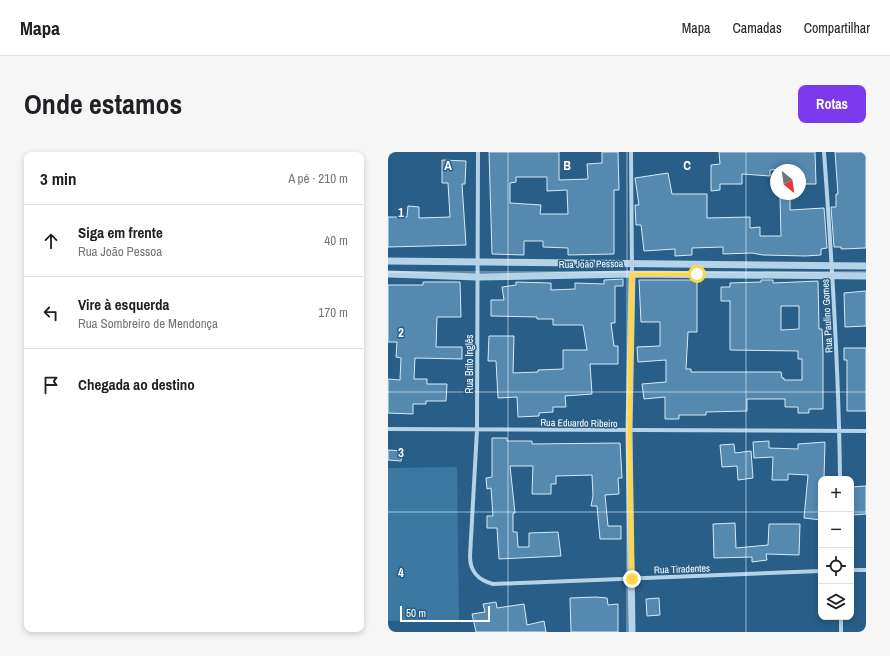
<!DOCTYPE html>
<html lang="pt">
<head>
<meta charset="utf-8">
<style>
  :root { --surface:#fff; --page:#f6f6f6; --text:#202124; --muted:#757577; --line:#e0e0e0; --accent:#7c3aed }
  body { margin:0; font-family:"Archivo Narrow",sans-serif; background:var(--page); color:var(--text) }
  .controls { position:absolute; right:12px; bottom:12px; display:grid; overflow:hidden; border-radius:8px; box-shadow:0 2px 6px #0003 }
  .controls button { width:36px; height:36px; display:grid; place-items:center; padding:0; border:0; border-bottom:1px solid var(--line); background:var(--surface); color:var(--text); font:20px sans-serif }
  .compass { position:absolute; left:382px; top:12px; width:36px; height:36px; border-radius:50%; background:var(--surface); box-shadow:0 2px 6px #0003; rotate:151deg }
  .scale { position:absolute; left:12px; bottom:10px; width:90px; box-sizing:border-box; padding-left:4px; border:2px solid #fff; border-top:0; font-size:11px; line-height:14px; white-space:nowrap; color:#fff; -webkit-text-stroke:3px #285e87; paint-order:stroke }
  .stop { position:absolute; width:12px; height:12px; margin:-9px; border:3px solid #ffd54a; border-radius:50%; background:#fff }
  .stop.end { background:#ffd54a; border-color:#fff; box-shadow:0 1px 4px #0008 }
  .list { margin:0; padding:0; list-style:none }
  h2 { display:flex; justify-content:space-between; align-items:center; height:52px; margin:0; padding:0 16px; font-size:17px }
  h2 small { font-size:13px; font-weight:400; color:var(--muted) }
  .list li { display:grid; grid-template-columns:26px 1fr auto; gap:12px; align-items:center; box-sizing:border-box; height:72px; padding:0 16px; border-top:1px solid var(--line) }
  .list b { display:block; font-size:15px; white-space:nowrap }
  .list p { margin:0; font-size:13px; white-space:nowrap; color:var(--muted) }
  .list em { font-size:13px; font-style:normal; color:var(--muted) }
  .icon { flex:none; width:22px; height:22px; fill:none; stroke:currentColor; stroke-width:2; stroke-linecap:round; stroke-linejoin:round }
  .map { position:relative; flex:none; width:478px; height:480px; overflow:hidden; border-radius:8px }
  header { display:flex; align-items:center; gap:24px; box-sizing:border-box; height:56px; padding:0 20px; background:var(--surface); border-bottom:1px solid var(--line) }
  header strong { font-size:19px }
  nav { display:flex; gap:22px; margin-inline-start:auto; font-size:14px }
  .intro { display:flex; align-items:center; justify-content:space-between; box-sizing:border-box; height:96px; padding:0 24px }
  h1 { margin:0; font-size:28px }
  .button { padding:10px 18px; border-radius:8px; background:var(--accent); color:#fff; font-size:14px; font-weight:700 }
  main { display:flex; gap:24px; padding:0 24px }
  aside { flex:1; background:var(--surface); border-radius:8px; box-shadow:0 2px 6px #0003 }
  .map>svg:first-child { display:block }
  .green { fill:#3d78a3 }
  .building { fill:#5589b0; stroke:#d8eaf6; fill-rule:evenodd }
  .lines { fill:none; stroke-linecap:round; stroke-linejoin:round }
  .minor { stroke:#b4d2e8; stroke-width:4 }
  .tertiary { stroke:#b4d2e8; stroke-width:7 }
  .route { stroke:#ffd54a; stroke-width:5 }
  .grid { fill:none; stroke:#fff; stroke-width:1; stroke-opacity:0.55 }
  .labels { text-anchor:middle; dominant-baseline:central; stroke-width:3; stroke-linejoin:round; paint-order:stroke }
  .street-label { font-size:10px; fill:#fff; stroke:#285e87 }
  .grid-label { font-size:13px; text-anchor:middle; font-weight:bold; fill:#fff; stroke:#285e87; stroke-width:3; stroke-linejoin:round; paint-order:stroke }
</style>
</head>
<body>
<header>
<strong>Mapa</strong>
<nav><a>Mapa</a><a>Camadas</a><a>Compartilhar</a></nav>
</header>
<div class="intro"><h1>Onde estamos</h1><a class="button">Rotas</a></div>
<main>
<aside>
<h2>3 min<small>A pé · 210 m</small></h2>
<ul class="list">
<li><svg class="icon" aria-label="ahead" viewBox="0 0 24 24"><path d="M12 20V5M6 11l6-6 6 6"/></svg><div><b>Siga em frente</b><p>Rua João Pessoa</p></div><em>40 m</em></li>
<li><svg class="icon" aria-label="left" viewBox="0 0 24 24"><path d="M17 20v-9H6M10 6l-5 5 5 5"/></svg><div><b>Vire à esquerda</b><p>Rua Sombreiro de Mendonça</p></div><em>170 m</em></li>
<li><svg class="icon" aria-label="arrive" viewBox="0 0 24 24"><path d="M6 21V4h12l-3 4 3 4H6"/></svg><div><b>Chegada ao destino</b></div></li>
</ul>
</aside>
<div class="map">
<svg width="478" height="480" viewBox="0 0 478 480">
  <rect width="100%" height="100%" fill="#285e87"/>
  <!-- green -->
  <path class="green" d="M69,315L71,468L0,469V316Z"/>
  <!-- building -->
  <path class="building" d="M101,0H171V28L200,27L199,12L214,11V0H230L231,38H226V102L180,103V96L155,95V89H136V103L104,102ZM128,25H159V39L179,38L180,62H152L153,53L122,51V31L128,30Z
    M331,0H427L428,32H412V18H406V16L382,18V24L354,22V32H332V38L323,39V13L332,12Z
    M447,0H478V96L453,97V95H446L443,55H448V42H450Z
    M54,8L78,9L77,32H74L78,93L0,95V65H19L20,54L31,55V66L62,65L60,31H54Z
    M280,21L284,42H319V66L362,65V76L372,75V84H393L392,45H402V58L436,56L439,96L433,97V103L417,104L375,103L364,101L335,102V95L304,96V103L287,104V97L256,99L253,73H248L247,53H251L247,26Z
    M235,127V134H227V171H223L226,194H230V212H202L204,242L177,244L178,255H165V260L151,261V264L130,265L129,245L110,246L108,209H100L101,184H126L125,221L150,220V218L175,217V198H199L195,173H165V167H149V165L103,164V148H116L114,135L128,133V130L163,131V138L187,137V131L216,132V128Z
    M251,128H309V180H300L298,217H303V220H393L394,226H396V228H414V207H410V199L342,198V149H333V135H342V131L373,130V128H385V131L430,129L431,177H434L435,199V257H421V261H410V255H397V247H359V259L318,260V263H291V267H277V245L256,247L254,232L278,230V208L250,210L249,195L272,194V170H253ZM393,154H411V177L393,178Z
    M35,130H72L73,165H49L48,195H74V207L27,206L26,227H39V232H59L58,249H38V252H25V262L0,261V227L12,228L13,206L8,205L9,190H0V133H35Z
    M478,139V174L457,175L456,141Z
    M456,196H478V259H459V208H456Z
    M104,286H119V289H144V292L232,291L234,326H230L231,342L217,343L220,374H233V387H212L209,354H203L205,344L204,323L168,324V332H163V342H144L145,314H122L127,361H125V380H129L130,395H141V381L170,380L173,404L111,407L109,376H99V364H105L103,336L99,337L98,326L104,325Z
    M381,289V296L410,297V292L437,290L436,327H433V368L416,366L420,323L400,322V328H384L385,305L366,306L365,290Z
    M346,292L347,301L363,299L365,326L350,328L349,314L334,315L332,293Z
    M0,298L15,299L13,309L0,308Z
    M478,334V362L464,363L463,335Z
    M347,371L348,396L380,393L381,372H412L411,403L378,402L379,408L364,410V405L326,406L325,372Z
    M208,445L219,446L220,453L230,452V480H183L182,446Z
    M271,446L272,463L259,464L258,447Z
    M108,450L109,456L136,452L139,473L156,469L158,480H88L84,462L97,460L95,452Z"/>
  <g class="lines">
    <!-- minor -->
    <path class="minor" d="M90,0L89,278L82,404C82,420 90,428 105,432L433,419
      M243,0L244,122
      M436,0C444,109 451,218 452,327
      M0,277L478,279
      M463,418H478
      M453,465V480"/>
    <!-- tertiary -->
    <path class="tertiary" d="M0,109L478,114
      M0,122L90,125L244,122L478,124
      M244,480L241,279L244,122"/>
  </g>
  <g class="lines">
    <!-- route -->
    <path class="route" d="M244,427L241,279L244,122H309"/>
  </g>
  <!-- grid -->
  <path class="grid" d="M120,0V480M239,0V480M358,0V480M0,120H478M0,240H478M0,360H433M463,360H478"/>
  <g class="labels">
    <!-- street labels -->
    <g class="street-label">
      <text transform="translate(203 112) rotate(-1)">Rua João Pessoa</text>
      <text transform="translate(439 164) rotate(-93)">Rua Paulino Gomes</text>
      <text transform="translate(81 212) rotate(-90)">Rua Brito Inglês</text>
      <text transform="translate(191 271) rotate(1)">Rua Eduardo Ribeiro</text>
      <text transform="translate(294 417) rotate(-2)">Rua Tiradentes</text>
    </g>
  </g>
  <g class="grid-label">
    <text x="60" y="18">A</text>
    <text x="179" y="18">B</text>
    <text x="299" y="18">C</text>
    <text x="13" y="65">1</text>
    <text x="13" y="185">2</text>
    <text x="13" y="305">3</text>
    <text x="13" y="425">4</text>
  </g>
</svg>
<div class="controls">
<button>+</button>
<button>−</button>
<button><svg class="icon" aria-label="locate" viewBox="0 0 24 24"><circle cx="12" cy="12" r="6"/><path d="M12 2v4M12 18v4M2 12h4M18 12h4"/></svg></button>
<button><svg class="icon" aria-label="layers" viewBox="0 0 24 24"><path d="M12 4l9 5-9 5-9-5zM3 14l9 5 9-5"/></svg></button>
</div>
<svg class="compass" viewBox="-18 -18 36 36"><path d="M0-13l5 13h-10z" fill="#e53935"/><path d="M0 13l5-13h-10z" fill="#757577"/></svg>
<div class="scale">50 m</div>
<div class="stop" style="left:309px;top:122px"></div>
<div class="stop end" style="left:244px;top:427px"></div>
</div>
</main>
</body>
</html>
